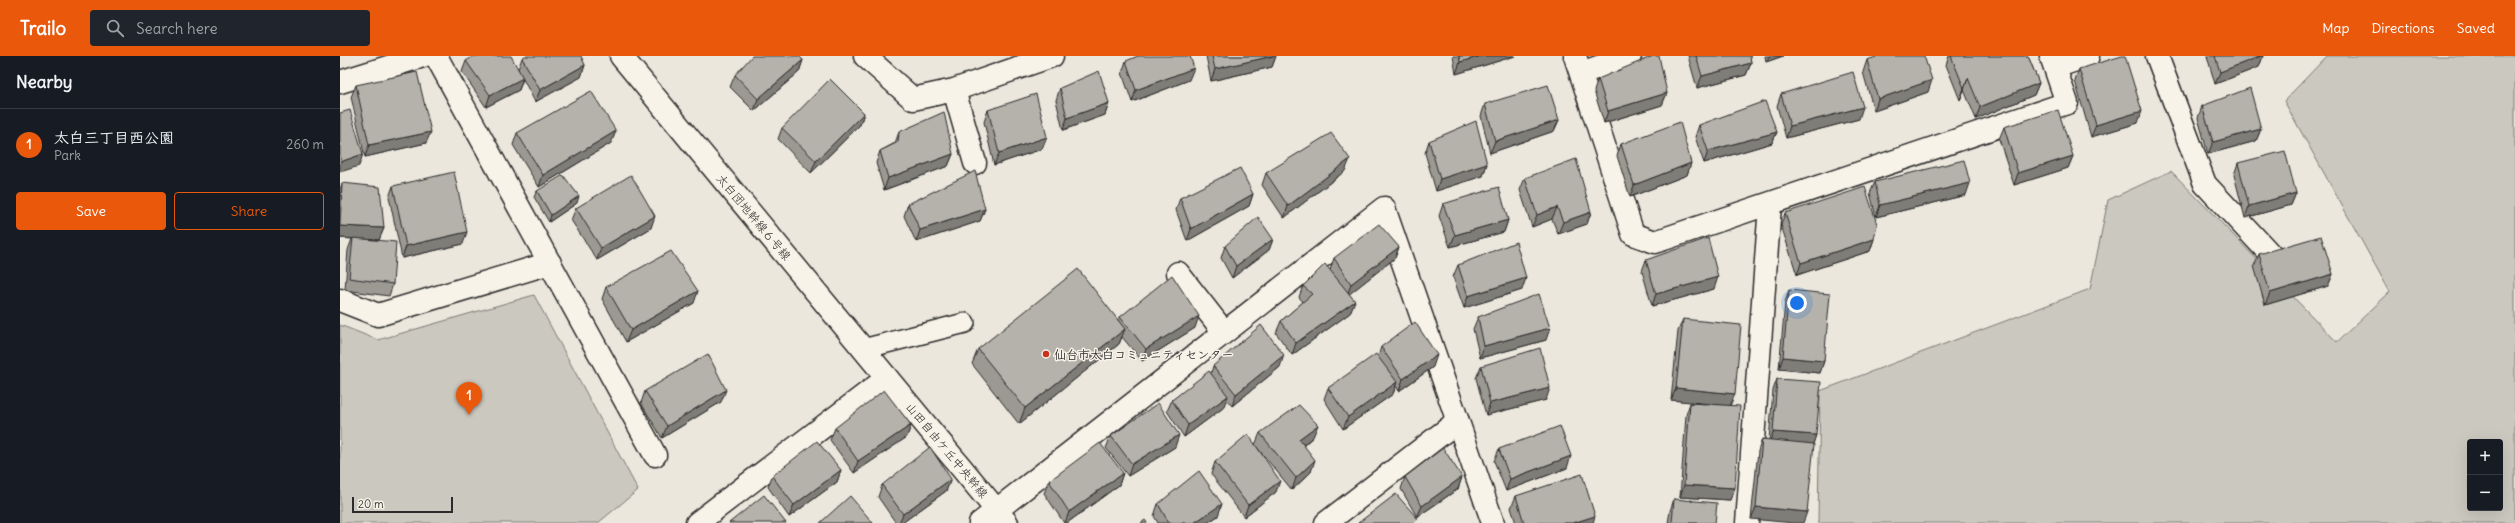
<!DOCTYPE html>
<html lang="en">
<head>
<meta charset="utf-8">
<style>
  :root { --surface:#171b24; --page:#20242c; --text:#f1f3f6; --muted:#9ea1a6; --line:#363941; --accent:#ea580c }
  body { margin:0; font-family:Delius,"Klee One",sans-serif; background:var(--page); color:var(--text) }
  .controls { position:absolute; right:12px; bottom:12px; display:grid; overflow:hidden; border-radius:4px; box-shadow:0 4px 16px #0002 }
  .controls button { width:36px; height:36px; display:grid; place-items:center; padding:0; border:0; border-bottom:1px solid var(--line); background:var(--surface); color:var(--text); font:20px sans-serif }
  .scale { position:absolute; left:12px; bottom:10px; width:101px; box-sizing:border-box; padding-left:4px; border:2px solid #2b2b2b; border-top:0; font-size:11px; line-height:14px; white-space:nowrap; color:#2b2b2b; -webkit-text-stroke:3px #f7f3e8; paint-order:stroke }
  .you { position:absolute; left:1457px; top:247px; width:14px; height:14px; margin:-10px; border:3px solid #fff; border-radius:50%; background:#1a73e8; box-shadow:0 0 0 6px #1a73e833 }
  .badge { display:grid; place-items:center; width:26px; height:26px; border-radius:50%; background:var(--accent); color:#fff; font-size:13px; font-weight:700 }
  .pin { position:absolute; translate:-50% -33px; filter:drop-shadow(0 1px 2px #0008) }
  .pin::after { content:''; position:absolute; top:21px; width:14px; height:12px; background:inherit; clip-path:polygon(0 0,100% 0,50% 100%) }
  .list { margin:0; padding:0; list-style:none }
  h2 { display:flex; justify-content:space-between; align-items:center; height:52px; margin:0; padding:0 16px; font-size:17px }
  h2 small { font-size:13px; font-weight:400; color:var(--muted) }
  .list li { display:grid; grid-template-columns:26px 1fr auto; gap:12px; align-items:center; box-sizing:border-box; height:72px; padding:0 16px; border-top:1px solid var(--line) }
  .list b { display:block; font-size:15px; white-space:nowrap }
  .list p { margin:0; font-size:13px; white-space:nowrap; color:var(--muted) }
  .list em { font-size:13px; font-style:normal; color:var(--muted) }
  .actions { display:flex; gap:8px; padding:12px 16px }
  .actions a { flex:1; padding:9px 0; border:1px solid var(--accent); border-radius:4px; text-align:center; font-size:14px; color:var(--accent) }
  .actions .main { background:var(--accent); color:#fff }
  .icon { flex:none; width:22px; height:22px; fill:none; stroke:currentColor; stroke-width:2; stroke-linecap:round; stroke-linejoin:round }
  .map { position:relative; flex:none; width:2175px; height:467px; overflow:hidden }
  header { display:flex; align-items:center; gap:24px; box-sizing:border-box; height:56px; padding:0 20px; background:var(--accent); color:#fff }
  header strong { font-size:19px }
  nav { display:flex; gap:22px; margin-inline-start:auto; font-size:14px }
  .search { width:280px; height:36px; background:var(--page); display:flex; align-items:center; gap:10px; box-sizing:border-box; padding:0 14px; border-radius:4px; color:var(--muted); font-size:15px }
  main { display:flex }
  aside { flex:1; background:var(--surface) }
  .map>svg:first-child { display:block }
  .green { fill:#cbc8bf; stroke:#7b7a75; fill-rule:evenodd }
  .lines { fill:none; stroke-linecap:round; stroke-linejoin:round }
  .lane-casing { stroke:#2b2b2b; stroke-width:22 }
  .street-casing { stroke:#2b2b2b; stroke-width:25 }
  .secondary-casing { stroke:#2b2b2b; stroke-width:25 }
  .lane { stroke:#f7f3e8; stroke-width:19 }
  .street { stroke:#f7f3e8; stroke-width:22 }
  .secondary { stroke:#f7f3e8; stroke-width:22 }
  .wall { fill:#9c9993; stroke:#2b2b2b }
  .shaded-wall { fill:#7f7d78; stroke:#2b2b2b }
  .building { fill:#b5b2ab; stroke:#2b2b2b }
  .poi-dot { fill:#c8321e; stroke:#f7f3e8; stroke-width:1.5 }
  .labels { text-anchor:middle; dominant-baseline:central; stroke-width:3; stroke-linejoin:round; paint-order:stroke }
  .street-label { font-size:12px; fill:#2b2b2b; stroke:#f7f3e8 }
  .poi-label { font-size:12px; font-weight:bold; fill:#2b2b2b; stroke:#f7f3e8; text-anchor:start }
</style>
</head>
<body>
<header>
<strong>Trailo</strong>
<div class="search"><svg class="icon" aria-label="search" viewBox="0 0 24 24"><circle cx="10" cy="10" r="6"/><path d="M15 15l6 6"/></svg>Search here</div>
<nav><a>Map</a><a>Directions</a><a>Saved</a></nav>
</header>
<main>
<aside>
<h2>Nearby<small></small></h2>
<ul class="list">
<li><span class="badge">1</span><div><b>太白三丁目西公園</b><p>Park</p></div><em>260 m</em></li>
</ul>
<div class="actions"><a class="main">Save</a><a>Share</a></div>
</aside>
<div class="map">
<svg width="2175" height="467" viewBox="0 0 2175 467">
  <rect width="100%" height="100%" fill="#ebe7dd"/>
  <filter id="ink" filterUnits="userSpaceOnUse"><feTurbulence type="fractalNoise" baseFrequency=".025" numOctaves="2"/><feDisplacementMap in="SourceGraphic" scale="8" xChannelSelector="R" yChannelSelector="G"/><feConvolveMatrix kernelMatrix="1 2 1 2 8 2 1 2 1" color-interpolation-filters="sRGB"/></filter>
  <g filter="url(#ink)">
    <!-- green -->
    <path class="green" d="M1987,0H2175V467H1478L1480,335L1750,233L1768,144L1831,115L1997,286L2050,236L1944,45ZM2130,386H2160V452H2130Z
      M194,239L298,434L258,467H0V269L38,284Z"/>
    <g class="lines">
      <defs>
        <path id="lane" d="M523,293L625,267"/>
        <path id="street" d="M96,0L315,399
          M525,0L573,43L614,34L712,0
          M1235,0L1293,178L1315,186L1727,47L1711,0
          M1817,0L1865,128L1931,199
          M1715,11L1748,0
          M1241,17L1290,0
          M0,26L83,0
          M614,34L635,107
          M838,217L884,276
          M0,244L38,259L210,207
          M357,467L547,322
          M640,467L1044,152L1153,467
          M986,467L1118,365
          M1407,467L1430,149"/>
        <path id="secondary" d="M281,0L667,467"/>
      </defs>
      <!-- lane casing -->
      <use href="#lane" class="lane-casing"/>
      <!-- street casing -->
      <use href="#street" class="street-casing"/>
      <!-- secondary casing -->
      <use href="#secondary" class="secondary-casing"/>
      <!-- lane -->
      <use href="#lane" class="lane"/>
      <!-- street -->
      <use href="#street" class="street"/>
      <!-- secondary -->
      <use href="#secondary" class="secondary"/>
    </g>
    <!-- wall -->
    <path class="wall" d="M866,0H936L932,11L871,25Z
      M1113,0H1175L1116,18Z
      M1348,0H1410L1411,7L1406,19L1357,32Z
      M1425,0H1443L1426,6Z
      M1609,0H1688L1699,27L1694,39L1636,63L1624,34L1620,44L1606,9Z
      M1867,0H1923L1919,11L1875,28Z
      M182,2L245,9L241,21L195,46L183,23L179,34L146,51L122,16L126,5L178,13Z
      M463,4L459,16L414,55L390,31L395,19Z
      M1527,4L1588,36L1534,55L1523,16Z
      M786,5L849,24L792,46L782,17Z
      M1739,13L1798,67L1751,81L1735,25Z
      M1258,23L1327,37L1322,49L1264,67L1254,35Z
      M16,29L86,87L25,101L11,41Z
      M720,32L769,47L765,59L723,74L716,44Z
      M1441,38L1519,63L1446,82L1437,50Z
      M1145,48L1219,64L1214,75L1150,97L1141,60Z
      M1862,50L1921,73L1916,85L1868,98L1858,62Z
      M648,54L707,81L702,93L654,109L644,66Z
      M524,57L520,69L471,117L438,83L442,72Z
      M1359,69L1437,76L1432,87L1364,107L1355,81Z
      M1664,71L1733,100L1728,112L1674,129L1659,83Z
      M276,75L271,87L199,131L173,89L177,77Z
      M559,76L613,98L608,110L544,134L536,107L540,95L555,87Z
      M1089,85L1147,108L1143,120L1096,135L1085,97Z
      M1281,88L1351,107L1347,119L1290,141L1277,100Z
      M1898,107L1956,137L1951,149L1905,162L1894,119Z
      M1005,115L944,162L922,129L926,117Z
      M1185,122L1251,156L1247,168L1218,178L1212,163L1192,171L1180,134Z
      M1535,126L1626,139L1536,161L1530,137Z
      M2,127L44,172L39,184H29L53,228L49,240L5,234L8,194L12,183L0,182V133Z
      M53,130L123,188L62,202L49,141Z
      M197,135L237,147L209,166L194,141Z
      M913,138L909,150L847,185L836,154L840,142Z
      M568,148L645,153L640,165L576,186L564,160Z
      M1103,148L1168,164L1164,176L1110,191L1099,160Z
      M236,152L311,172L257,204L231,164Z
      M1445,157L1534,183L1530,195L1457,219L1441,169Z
      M933,183L929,194L892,222L881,202L885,190Z
      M1059,191L1055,202L1009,238L1010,257L952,299L936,277L941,265L963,246L959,241L963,230L990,214L994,202Z
      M1919,198L1993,218L1988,230L1925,249L1914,210Z
      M1306,204L1374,233L1312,250L1302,215Z
      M1118,209L1182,234L1124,252L1113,221Z
      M266,231L354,247L286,286L262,243Z
      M1449,234L1484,305L1480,317L1439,313L1445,246Z
      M780,261L855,272L802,305L782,281L779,288L679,368L632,308L638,293L778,265Z
      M1138,261L1206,284L1140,302L1133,273Z
      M1343,263L1395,338L1390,349V444L1340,441L1346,359L1350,347L1377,348L1331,344L1338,275Z
      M1041,291L1093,311L1059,335L1056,330L1053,338L1003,373L984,343L988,332L1038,301Z
      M873,310L940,311L892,350L886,343L883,352L844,381L827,355L832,344L871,317Z
      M1141,310L1206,344L1146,359L1136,322Z
      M1437,323L1476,379L1473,388L1411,463L1418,395L1422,383L1429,384L1433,334Z
      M305,335L381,346L322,382L301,347Z
      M571,369L567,381L514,417L490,384L495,372Z
      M920,377L973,381L964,389L971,416L952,434L915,389L936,436L904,461L871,418L875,406L915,389Z
      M771,380L835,391L788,420L766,392Z
      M1159,393L1227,412L1166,435L1154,405Z
      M501,414L497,426L449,461L428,431L432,420Z
      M783,417L779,429L727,467H724L704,437L709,425Z
      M1065,421H1122L1118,433L1077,461L1061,433Z
      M611,423L606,435L562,467H556L538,441L542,429Z
      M1176,440L1253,467H1176L1171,452Z
      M1334,443L1375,467H1328L1330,455Z
      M818,448L878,460L867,467H818L814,460Z"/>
    <!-- shaded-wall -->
    <path class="shaded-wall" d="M933,0H936L932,11L871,25L875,13Z
      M1141,0H1175L1116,18L1120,6Z
      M1429,0H1443L1426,6Z
      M1921,0H1923L1919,11L1875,28L1880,16Z
      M463,4L459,16L414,55L418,43Z
      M1411,7L1406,19L1357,32L1362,20Z
      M245,9L241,21L195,46L200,34Z
      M854,12L849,24L792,46L796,34Z
      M183,22L179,34L146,51L150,39Z
      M1628,22L1624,34L1620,44L1624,32Z
      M1592,24L1588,36L1534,55L1538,43Z
      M1699,27L1694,39L1636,63L1640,51Z
      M1327,37L1322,49L1264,67L1268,55Z
      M769,47L765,59L723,74L727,62Z
      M1523,51L1519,63L1446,82L1450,70Z
      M1802,55L1798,67L1751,81L1756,69Z
      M524,57L520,69L471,117L476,105Z
      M1219,64L1214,75L1150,97L1155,85Z
      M1921,73L1916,85L1868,98L1873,86Z
      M276,75L271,87L199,131L203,119Z
      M91,76L86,87L25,101L29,89Z
      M1437,76L1432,87L1364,107L1368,95Z
      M707,81L702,93L654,109L659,97Z
      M23,98L19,110L0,116V106Z
      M613,98L608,110L544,134L548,122Z
      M1733,100L1728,112L1674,129L1678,117Z
      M1010,103L1005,115L944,162L948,150Z
      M1351,107L1347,119L1290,141L1294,129Z
      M1147,108L1143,120L1096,135L1100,123Z
      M1630,127L1626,139L1536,161L1540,149Z
      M1956,137L1951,149L1905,162L1909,150Z
      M913,138L909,150L847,185L851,173Z
      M239,140L237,147L209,166L211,159Z
      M1217,151L1212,163L1192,171L1197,159Z
      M645,153L640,165L576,186L580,174Z
      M1251,156L1247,168L1218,178L1223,166Z
      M315,160L311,172L257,204L261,192Z
      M1168,164L1164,176L1110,191L1115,179Z
      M0,170L44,172L39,184L0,182Z
      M127,176L123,188L62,202L66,190Z
      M933,183L929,194L892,222L896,210Z
      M1534,183L1530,195L1457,219L1461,207Z
      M1059,191L1055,202L1007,240L1011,228Z
      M1993,218L1988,230L1925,249L1930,237Z
      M1378,221L1374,233L1312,250L1316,238Z
      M1186,222L1182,234L1124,252L1128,240Z
      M358,235L354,247L286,286L291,274Z
      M1015,245L1010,257L952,299L956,287Z
      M859,260L855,272L802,305L806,293Z
      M1210,272L1206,284L1140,302L1144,290Z
      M785,273L779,288L679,368L685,352Z
      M944,299L940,311L892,350L896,338Z
      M1097,299L1093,311L1059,335L1063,323Z
      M1443,301L1484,305L1480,317L1439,313Z
      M1057,326L1053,338L1003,373L1008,361Z
      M1210,332L1206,344L1146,359L1150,347Z
      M1336,332L1395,338L1390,350L1331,344Z
      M386,334L381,346L322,382L327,370Z
      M888,340L883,352L844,381L848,369Z
      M571,369L567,381L514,417L518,405Z
      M978,369L973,381L955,395L959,383Z
      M1433,376L1476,379L1472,391L1429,388Z
      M839,379L835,391L788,420L792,408Z
      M1231,400L1227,412L1166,435L1170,423Z
      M975,404L971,416L952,434L956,422Z
      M501,414L497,426L449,461L454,449Z
      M783,417L779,429L727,467H725L729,456Z
      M1122,421L1118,433L1077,461L1082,450Z
      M611,423L606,435L562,467H559L563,458Z
      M940,425L936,436L904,461L908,449Z
      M1344,429L1395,432L1390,444L1340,441Z
      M882,448L878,460L867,467H854Z
      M1416,451L1467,456L1463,467H1454L1411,463Z
      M1255,460L1253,467H1233Z"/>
    <!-- building -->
    <path class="building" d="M134,0H171L183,22L150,39L126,5Z
      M185,0H241L245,9L200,34L182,2Z
      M412,0H459L463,4L418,43L395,19Z
      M798,0H850L854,12L796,34L786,5Z
      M872,0H933L875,13Z
      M1119,0H1141L1120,6Z
      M1313,0H1319L1327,37L1268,55L1258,23Z
      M1356,0H1410L1411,7L1362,20Z
      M1539,0H1584L1592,24L1538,43L1527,4Z
      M1611,0H1688L1699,27L1640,51L1628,22L1624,32Z
      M1782,0H1785L1802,55L1756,69L1739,13Z
      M1875,0H1921L1880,16Z
      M759,15L769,47L727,62L720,32Z
      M77,16L91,76L29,89L16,29Z
      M1513,16L1523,51L1450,70L1441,38Z
      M490,23L524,57L476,105L442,72Z
      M1208,29L1219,64L1155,85L1145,48Z
      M1910,32L1921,73L1873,86L1862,50Z
      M251,35L276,75L203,119L177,77Z
      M696,38L707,81L659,97L648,54Z
      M1425,45L1437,76L1368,95L1359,69Z
      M10,54L23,98L0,106V57Z
      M1718,54L1733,100L1678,117L1664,71Z
      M604,56L613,98L548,122L540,95L558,86L559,76Z
      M1136,65L1147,108L1100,123L1089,85Z
      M1340,66L1351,107L1294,129L1281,88Z
      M991,77L1010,103L948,150L926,117Z
      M1945,95L1956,137L1909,150L1898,107Z
      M1236,103L1251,156L1223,166L1217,151L1197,159L1185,122Z
      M1624,104L1630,127L1540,149L1535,126Z
      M900,112L913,138L851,173L840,142Z
      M635,115L645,153L580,174L568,148Z
      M114,116L127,176L66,190L53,130Z
      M223,119L239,140L211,159L197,135Z
      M291,119L315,160L261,192L236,152Z
      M2,127L40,131L44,172L0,170Z
      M1159,131L1168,164L1115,179L1103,148Z
      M1525,131L1537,168L1534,183L1461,207L1445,157Z
      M918,161L933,183L896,210L885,190Z
      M1039,168L1059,191L1011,228L994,202Z
      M1981,180L1993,218L1930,237L1919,198Z
      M13,182L56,186L53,228L9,222Z
      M1368,182L1378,221L1316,238L1306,204Z
      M1176,186L1186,222L1128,240L1118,209Z
      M331,195L358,235L291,274L266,231Z
      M985,208L1015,245L956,287L941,265L972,238L963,230Z
      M738,213L785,273L685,352L638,293Z
      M832,219L859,260L806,293L780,261Z
      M1449,234L1490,238L1484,305L1443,301Z
      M1199,238L1210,272L1144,290L1138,261Z
      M1343,263L1401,269L1395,338L1336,332Z
      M1075,266L1097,299L1063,323L1041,291Z
      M921,269L944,299L896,338L873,310Z
      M1200,292L1210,332L1150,347L1141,310Z
      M368,298L386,334L327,370L305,335Z
      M1036,298L1057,326L1008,361L988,332Z
      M869,315L888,340L848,369L832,344Z
      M1437,323L1481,326L1476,379L1433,376Z
      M544,334L571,369L518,405L495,372Z
      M818,347L839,379L792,408L771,380Z
      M1350,347L1400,350L1395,432L1344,429Z
      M959,349L978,369L959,383L975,404L956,422L920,377Z
      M1220,370L1231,400L1170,423L1159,393Z
      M908,378L940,425L908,449L875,406Z
      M1422,383L1474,388L1467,456L1416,451Z
      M477,385L501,414L454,449L432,420Z
      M760,387L783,417L729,456L709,425Z
      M590,391L611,423L563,458L542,429Z
      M1103,392L1122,421L1082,450L1065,421Z
      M859,415L882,448L854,467H829L818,448Z
      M1242,418L1255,460L1233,467H1184L1176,440Z
      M1056,438L1078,463L1074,467H1018Z
      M424,439L446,467H389Z
      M510,440L533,467H480Z
      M1334,443L1377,447L1375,467H1332Z
      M805,464L807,467H801Z"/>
  </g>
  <!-- markers -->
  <circle class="poi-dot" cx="706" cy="298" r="4"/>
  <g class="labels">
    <!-- street labels -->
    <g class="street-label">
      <text transform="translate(414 161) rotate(50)">太白団地幹線６号線</text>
      <text transform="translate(607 394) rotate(50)">山田自由ケ丘中央幹線</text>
    </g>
    <!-- poi labels -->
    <g class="poi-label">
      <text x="714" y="298">仙台市太白コミュニティセンター</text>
    </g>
  </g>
</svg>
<div class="controls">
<button>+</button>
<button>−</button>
</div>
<div class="scale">20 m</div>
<div class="you"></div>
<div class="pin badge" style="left:129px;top:359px">1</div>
</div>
</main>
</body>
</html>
